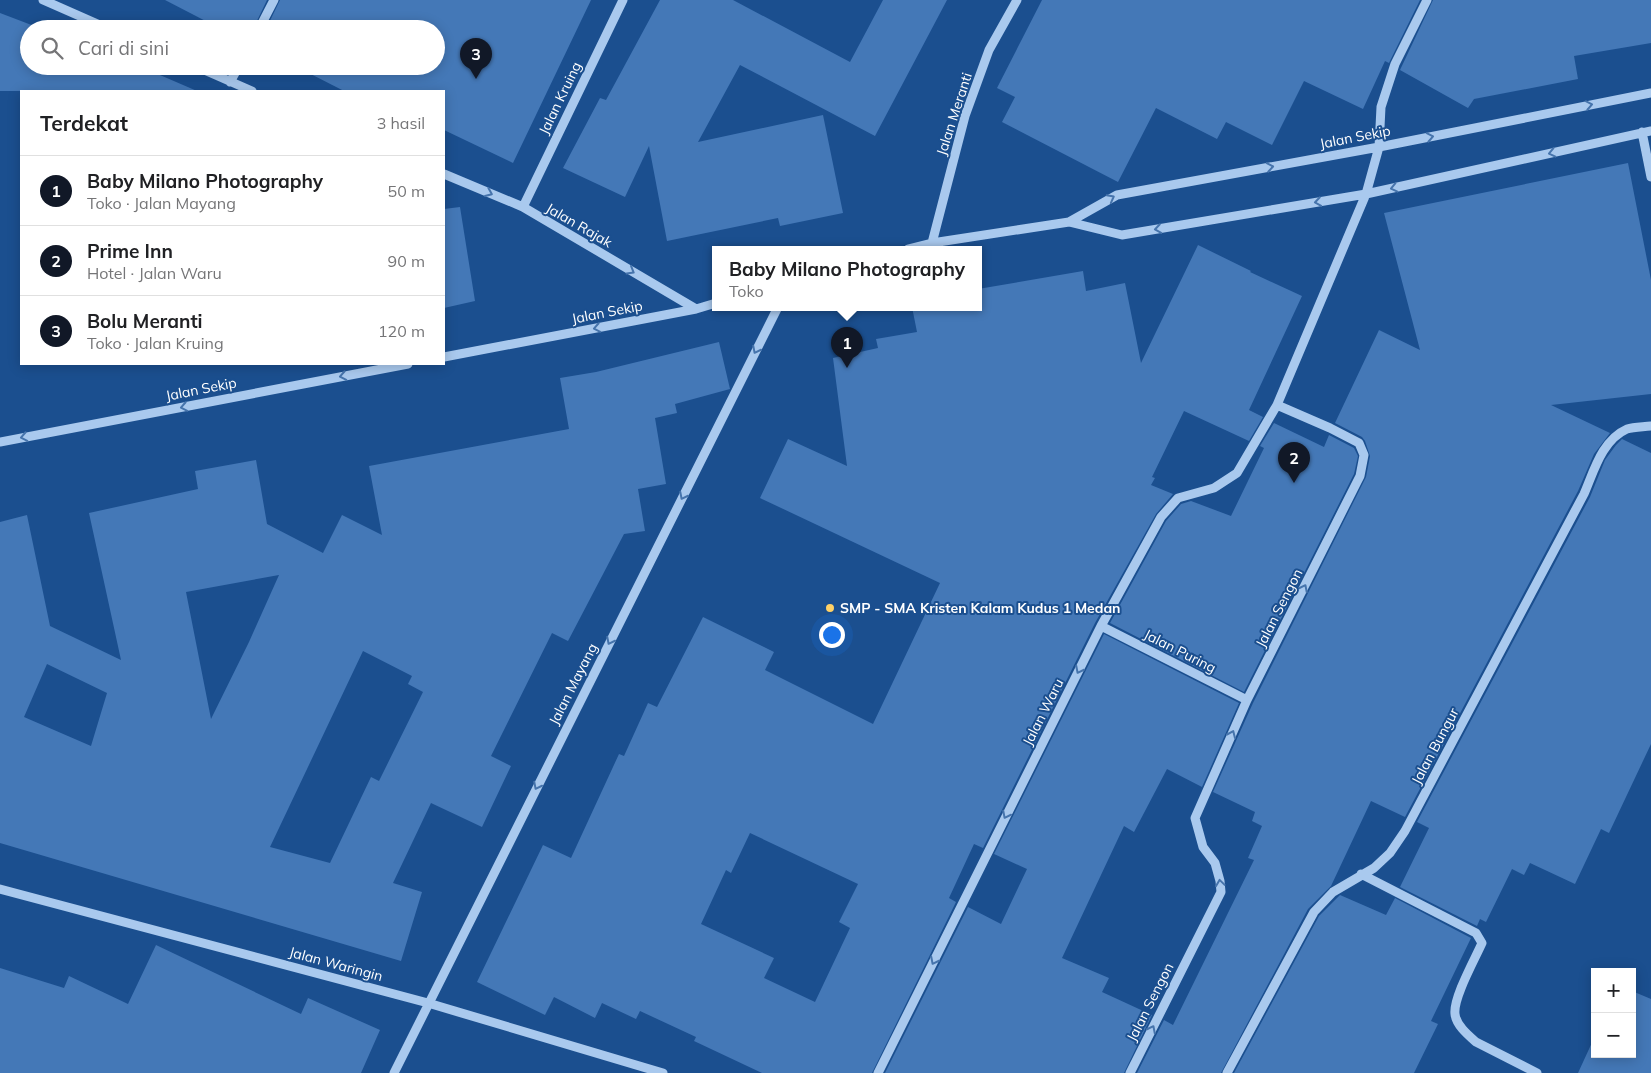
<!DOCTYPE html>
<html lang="id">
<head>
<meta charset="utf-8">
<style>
  :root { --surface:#fff; --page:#f2f2f2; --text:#202124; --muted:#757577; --line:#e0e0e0; --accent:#111827 }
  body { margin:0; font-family:Mulish,sans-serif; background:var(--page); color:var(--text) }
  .controls { position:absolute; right:15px; bottom:15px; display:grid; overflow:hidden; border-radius:0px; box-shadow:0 2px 12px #0003 }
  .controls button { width:45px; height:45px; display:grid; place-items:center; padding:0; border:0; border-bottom:1px solid var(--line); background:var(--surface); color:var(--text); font:25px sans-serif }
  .you { position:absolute; left:831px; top:634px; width:18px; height:18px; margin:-12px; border:4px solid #fff; border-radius:50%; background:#1a73e8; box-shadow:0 0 0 8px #1a73e833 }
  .badge { display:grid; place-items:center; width:32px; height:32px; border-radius:50%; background:var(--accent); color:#fff; font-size:16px; font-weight:700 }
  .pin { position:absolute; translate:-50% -41px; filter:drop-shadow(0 1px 2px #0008) }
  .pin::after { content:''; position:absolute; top:26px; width:18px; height:15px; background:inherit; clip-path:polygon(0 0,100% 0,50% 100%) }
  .popup { position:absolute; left:712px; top:246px; width:270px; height:65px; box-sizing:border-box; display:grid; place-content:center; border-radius:0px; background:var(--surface); filter:drop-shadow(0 1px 4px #0005); font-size:16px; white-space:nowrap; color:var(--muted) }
  .popup b { font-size:19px; color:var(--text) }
  .popup::after { content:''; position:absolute; left:50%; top:100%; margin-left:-10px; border:10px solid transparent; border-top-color:var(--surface) }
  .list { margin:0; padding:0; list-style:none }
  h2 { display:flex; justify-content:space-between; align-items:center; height:65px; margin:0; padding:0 20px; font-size:21px }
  h2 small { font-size:16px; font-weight:400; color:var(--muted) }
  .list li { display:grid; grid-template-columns:32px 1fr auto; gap:15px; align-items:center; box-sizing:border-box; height:70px; padding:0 20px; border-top:1px solid var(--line) }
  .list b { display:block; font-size:19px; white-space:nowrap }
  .list p { margin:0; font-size:16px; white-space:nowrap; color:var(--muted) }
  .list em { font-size:16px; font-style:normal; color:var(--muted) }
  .icon { flex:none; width:28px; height:28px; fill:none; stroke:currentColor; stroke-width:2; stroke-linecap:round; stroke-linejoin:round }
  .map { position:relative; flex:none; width:1651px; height:1073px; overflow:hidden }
  .search { position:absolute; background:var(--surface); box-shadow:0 2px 12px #0003; left:20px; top:20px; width:425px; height:55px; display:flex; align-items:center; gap:12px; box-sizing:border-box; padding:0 18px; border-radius:28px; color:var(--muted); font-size:19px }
  .panel { position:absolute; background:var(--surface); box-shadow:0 2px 12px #0003; left:20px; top:90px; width:425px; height:275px; border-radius:0px }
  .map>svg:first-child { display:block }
  .building { fill:#4478b7; fill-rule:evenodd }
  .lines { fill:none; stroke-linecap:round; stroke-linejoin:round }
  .minor { stroke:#a9c9ee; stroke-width:9 }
  .oneway { stroke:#4674ac }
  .poi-dot { fill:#ffd166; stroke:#1b4f8f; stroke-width:2 }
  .labels { text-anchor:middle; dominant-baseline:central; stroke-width:4; stroke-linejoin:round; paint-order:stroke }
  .street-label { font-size:14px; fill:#fff; stroke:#1b4f8f }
  .poi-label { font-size:14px; font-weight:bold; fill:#fff; stroke:#1b4f8f; text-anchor:start }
</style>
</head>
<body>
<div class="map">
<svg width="1651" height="1073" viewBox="0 0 1651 1073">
  <rect width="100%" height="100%" fill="#1b4f8f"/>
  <!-- building -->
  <path class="building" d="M165,0H267L253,29H221Z
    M280,0H591L513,163L444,130V91H344L295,66H436V29H266Z
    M660,0H733L850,62L883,0H947L875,136L740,65L698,142L823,115L843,213L780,226L778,218L667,241L649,146L625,197L563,168L600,98L606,100Z
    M1042,0H1420L1389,63L1385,61L1363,109L1304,81L1272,145L1226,122L1217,139L1156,108L1118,182L1002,122L1015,97L997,88Z
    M1433,0H1651V43L1574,56L1578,79L1474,99L1468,108L1400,70Z
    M0,13L42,29H29V66H146V69L197,91H0Z
    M1628,163L1651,280V394L1551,405L1610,433L1594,454L1578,491L1405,817L1371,801L1331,886L1308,909L1221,1073H1137L1164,1020L1173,1025L1254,860L1248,858L1262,826L1252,821L1255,812L1213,792L1253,703L1366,477L1370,456L1365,441L1362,437L1335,423L1379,330L1420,350L1384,213Z
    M460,207L475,301L444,308V209Z
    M1198,245L1251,271L1250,272L1302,296L1249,410L1263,417L1249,441L1184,411L1152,477L1155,478L1151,485L1173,494L1156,514L1095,623L983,848L974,844L949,898L956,902L872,1073H762L694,1041L696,1037L640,1011L636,1019L602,1003L595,1018L554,997L545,1015L477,982L543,845L571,858L619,754L624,756L648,703L657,707L703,617L774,652L765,670L873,724L940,583L760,498L788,439L847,466L833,358L878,348L876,339L917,332L912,307H978V289L1083,271L1086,291L1125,283L1141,363ZM750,833L858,884L839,922L850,928L815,1002L764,978L774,958L701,924L726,870L731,873Z
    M719,342L730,389L675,404L677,413L655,418L666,484L638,489L645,531L624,534L568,641L552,633L491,756L511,766L482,827L431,803L393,883L422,892L401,961L0,843V522L27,515L50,626L121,660L89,513L198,489L195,471L256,460L267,524L323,553L342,515L382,535L369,466L569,429L560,378L596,372ZM279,575L249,642L211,719L186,592ZM363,651L412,676L408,684L423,692L379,781L371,777L330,863L270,847ZM47,664L107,693L91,746L24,717Z
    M1274,423L1324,447L1329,435L1354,448L1358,456L1354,474L1244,692L1110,623L1166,521L1181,504L1191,501L1231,516L1264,448L1260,446Z
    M1622,439L1651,453V744L1609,833L1601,829L1575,884L1530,863L1524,875L1512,869L1486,922L1480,919L1477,926L1400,887L1429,828L1417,822L1590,497L1605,460L1616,445Z
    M1104,634L1239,703L1202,787L1167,769L1134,832L1124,826L1062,958L1109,978L1102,992L1152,1015L1124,1073H885L968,907L1001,924L1027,869L994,854Z
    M1340,895L1386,915L1395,898L1471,938L1431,1021L1438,1024L1414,1073H1234L1319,916Z
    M156,945L301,1014L308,998L380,1030L361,1073H0V968L64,988L69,976L128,1004Z
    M1632,991L1651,999V1073H1578L1595,1036V1054H1632Z"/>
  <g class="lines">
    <!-- minor -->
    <path class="minor" d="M43,0L109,29
      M259,29L274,0
      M195,66L252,91
      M230,82L239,66
      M1642,132L1651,177
      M444,174L523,207L696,309
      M523,207L623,0
      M1069,222L1122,235L1366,194L1651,131
      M932,243L965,116L989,50L1017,0
      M908,249L932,243L1069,222L1117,195L1379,147L1651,93
      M444,357L696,309L716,303
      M0,442L408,364
      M1101,626L1247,700
      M1361,874L1476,933L1482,943C1475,959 1453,998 1455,1014C1456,1025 1468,1035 1476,1042L1537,1073
      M0,889L428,1003L663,1073
      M394,1073L778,307
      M878,1073L1101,626L1161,517L1178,498L1214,488L1237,473L1277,405L1366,194L1379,147L1381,107L1395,64L1427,0
      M1130,1073L1221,892L1220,881L1215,863L1203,847L1195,818L1247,700L1360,476L1364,455L1359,443L1330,428L1277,405
      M1227,1073L1314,912L1333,892L1374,868L1390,853L1405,831L1584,494C1594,471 1602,440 1627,429C1634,427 1644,427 1651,426"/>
  </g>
  <!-- one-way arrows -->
  <defs><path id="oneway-chevron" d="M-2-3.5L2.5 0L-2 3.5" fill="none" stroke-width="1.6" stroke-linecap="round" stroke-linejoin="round" transform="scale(1.25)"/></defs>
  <g class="oneway">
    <use href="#oneway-chevron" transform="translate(1589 105) rotate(-11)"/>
    <use href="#oneway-chevron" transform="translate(1430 137) rotate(-11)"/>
    <use href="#oneway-chevron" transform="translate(1552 153) rotate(167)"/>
    <use href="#oneway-chevron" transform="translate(1270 167) rotate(-10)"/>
    <use href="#oneway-chevron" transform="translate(1394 188) rotate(167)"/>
    <use href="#oneway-chevron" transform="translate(489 193) rotate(23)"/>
    <use href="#oneway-chevron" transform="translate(1111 198) rotate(-28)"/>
    <use href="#oneway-chevron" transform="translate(1318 202) rotate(171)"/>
    <use href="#oneway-chevron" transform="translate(1158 229) rotate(171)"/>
    <use href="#oneway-chevron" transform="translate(631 271) rotate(30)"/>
    <use href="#oneway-chevron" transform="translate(597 328) rotate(169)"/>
    <use href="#oneway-chevron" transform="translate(756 350) rotate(117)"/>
    <use href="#oneway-chevron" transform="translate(343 376) rotate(169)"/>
    <use href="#oneway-chevron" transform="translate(184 407) rotate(169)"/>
    <use href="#oneway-chevron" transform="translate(24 437) rotate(169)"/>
    <use href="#oneway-chevron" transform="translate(683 496) rotate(117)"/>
    <use href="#oneway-chevron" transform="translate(1304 588) rotate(-63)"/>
    <use href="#oneway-chevron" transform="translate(610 641) rotate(117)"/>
    <use href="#oneway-chevron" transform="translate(1079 670) rotate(117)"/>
    <use href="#oneway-chevron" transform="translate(1232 734) rotate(-66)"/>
    <use href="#oneway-chevron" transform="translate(537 786) rotate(117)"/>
    <use href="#oneway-chevron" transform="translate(1006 815) rotate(117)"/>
    <use href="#oneway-chevron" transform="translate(1220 883) rotate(-98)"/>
    <use href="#oneway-chevron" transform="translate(934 961) rotate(117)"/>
    <use href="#oneway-chevron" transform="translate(1152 1029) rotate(-63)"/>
  </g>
  <!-- markers -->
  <circle class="poi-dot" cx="830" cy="608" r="5"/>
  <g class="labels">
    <!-- street labels -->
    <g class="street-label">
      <text transform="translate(560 98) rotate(-64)">Jalan Kruing</text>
      <text transform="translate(954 114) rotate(-72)">Jalan Meranti</text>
      <text transform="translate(1355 137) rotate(-11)">Jalan Sekip</text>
      <text transform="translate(579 225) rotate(30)">Jalan Rajak</text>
      <text transform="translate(607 312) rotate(-11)">Jalan Sekip</text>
      <text transform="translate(201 389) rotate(-11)">Jalan Sekip</text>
      <text transform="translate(1279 608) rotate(-63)">Jalan Sengon</text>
      <text transform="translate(1180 651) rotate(27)">Jalan Puring</text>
      <text transform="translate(573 684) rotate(-63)">Jalan Mayang</text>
      <text transform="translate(1043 712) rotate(-63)">Jalan Waru</text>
      <text transform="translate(1435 746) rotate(-62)">Jalan Bungur</text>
      <text transform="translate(336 964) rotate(15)">Jalan Waringin</text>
      <text transform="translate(1150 1002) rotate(-63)">Jalan Sengon</text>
    </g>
    <!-- poi labels -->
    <g class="poi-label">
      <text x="840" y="608">SMP - SMA Kristen Kalam Kudus 1 Medan</text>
    </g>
  </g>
</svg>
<div class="controls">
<button>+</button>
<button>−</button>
</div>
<div class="you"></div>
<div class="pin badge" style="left:847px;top:368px">1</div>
<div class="popup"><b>Baby Milano Photography</b>Toko</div>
<div class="pin badge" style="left:1294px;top:483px">2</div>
<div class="pin badge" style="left:476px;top:79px">3</div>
<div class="search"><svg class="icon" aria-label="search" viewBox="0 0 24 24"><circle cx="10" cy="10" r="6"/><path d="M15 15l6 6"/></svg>Cari di sini</div>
<section class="panel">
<h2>Terdekat<small>3 hasil</small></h2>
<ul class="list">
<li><span class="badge">1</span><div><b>Baby Milano Photography</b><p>Toko · Jalan Mayang</p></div><em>50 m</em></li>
<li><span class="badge">2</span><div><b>Prime Inn</b><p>Hotel · Jalan Waru</p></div><em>90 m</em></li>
<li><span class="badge">3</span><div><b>Bolu Meranti</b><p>Toko · Jalan Kruing</p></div><em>120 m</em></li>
</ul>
</section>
</div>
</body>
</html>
